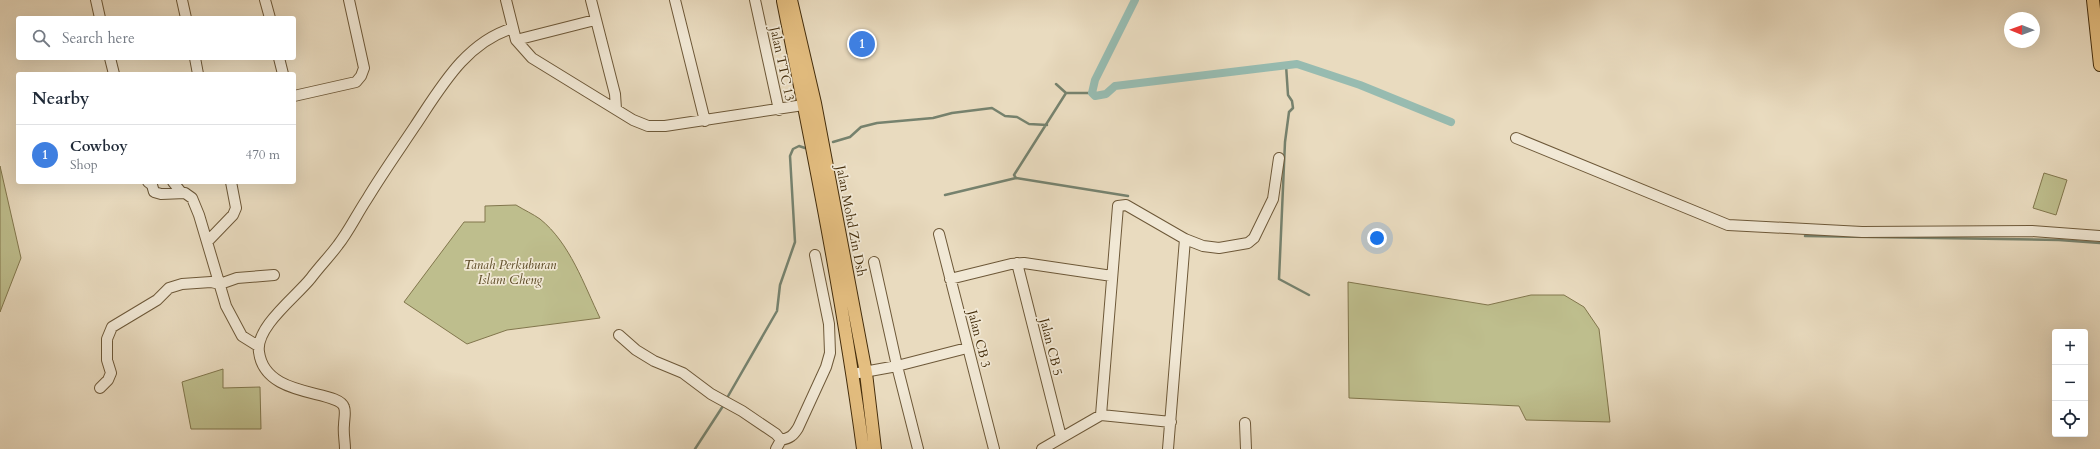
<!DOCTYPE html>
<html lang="en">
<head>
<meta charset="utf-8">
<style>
  :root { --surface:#fff; --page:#f2f2f3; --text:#1f2937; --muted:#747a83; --line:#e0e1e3; --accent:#0b8043 }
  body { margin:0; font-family:Cardo,serif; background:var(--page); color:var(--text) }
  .controls { position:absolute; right:12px; bottom:12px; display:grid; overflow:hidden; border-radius:4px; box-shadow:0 4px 16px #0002 }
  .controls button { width:36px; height:36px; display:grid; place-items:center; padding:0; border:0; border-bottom:1px solid var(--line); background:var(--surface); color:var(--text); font:20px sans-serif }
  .compass { position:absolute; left:2004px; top:12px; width:36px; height:36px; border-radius:50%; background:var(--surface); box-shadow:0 4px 16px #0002; rotate:271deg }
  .you { position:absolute; left:1377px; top:238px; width:14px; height:14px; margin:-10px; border:3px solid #fff; border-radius:50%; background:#1a73e8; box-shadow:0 0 0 6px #1a73e833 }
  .badge { display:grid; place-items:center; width:26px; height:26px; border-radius:50%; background:var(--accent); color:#fff; font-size:13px; font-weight:700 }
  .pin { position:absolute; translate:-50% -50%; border:2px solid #fff; box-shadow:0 1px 4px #0006 }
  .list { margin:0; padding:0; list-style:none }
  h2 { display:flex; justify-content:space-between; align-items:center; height:52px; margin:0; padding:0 16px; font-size:17px }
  h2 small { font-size:13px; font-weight:400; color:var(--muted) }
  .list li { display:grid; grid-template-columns:26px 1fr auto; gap:12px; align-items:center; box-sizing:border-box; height:60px; padding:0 16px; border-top:1px solid var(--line) }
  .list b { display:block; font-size:15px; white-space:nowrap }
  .list p { margin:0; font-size:13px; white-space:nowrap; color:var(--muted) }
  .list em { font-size:13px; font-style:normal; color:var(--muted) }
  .icon { flex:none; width:22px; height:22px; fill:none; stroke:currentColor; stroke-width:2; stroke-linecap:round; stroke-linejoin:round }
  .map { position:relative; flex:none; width:2100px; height:449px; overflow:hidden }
  .search { position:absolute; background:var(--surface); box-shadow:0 4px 16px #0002; left:16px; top:16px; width:280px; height:44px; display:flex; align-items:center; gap:10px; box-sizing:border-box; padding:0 14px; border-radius:4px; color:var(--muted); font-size:15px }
  .panel { position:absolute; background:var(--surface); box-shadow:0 4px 16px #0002; left:16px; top:72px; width:280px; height:112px; border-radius:4px }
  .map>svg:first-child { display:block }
  .green { fill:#bebe8d; stroke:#81764c }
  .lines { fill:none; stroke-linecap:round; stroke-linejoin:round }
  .stream { stroke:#76826e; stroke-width:2.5 }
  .canal { stroke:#97bbb0; stroke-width:8 }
  .minor-casing { stroke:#6d5838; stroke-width:12 }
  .major-casing { stroke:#442d0b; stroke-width:14 }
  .minor { stroke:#f1e8d5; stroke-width:10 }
  .major { stroke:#e4be80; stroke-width:12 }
  .labels { text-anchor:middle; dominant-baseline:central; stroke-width:3.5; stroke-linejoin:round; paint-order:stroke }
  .street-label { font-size:13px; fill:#442d0b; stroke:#f1e8d5 }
  .park-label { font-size:13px; font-style:italic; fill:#5c4a25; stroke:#f1e8d5 }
</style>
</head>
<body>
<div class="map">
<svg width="2100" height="449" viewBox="0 0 2100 449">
  <rect width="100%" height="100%" fill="#e9dbbf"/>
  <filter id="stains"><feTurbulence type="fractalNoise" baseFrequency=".005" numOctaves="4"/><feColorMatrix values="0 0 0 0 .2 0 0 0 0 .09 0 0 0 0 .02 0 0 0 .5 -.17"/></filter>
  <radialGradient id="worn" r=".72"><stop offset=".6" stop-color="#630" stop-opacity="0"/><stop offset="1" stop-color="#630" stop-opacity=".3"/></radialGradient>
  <!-- green -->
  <path class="green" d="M0,166L21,258L0,312Z
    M2044,173L2067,180L2056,215L2033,208Z
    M516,205C524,210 533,214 540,219C570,243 584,285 600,318L507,330L467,344L404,302L464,222H485V206Z
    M1348,282L1488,305L1531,295H1564L1584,307L1599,329L1610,422L1526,420L1519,406L1349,398Z
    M223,369V388L260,387L261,429H191L182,382Z"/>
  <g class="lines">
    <!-- stream -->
    <path class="stream" d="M1286,65L1288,95L1292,101L1293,108L1289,112L1285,142L1279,279L1309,295
      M1056,84L1066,93
      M1092,93H1066L1014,175L1016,178L1128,196
      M833,142L850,137L861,127L877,123L933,118L952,113L992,108L1005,116L1017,117L1029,124L1047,125
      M945,195L1016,178
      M1805,236L2059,240L2100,243
      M727,398L777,311L780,285L795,242L790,156L793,149L799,146L805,148
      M695,449L723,406"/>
    <!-- canal -->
    <path class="canal" d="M1135,0L1095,80L1092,93L1095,96L1106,94L1115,86L1297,64L1360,85L1451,122"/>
    <defs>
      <path id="minor" d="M96,0L100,18
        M182,0L186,18
        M265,0L270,18
        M506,0L516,40L532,58L633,120L648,126H665L810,104
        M591,0L615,94L616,109
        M675,0L705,121
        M755,0L779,110
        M516,40L595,20
        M110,58L114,74
        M195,58L198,74
        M279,58L283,74
        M294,96L356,82L361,76L364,68L349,0
        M1516,138L1728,225L1862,232L2032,231L2100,236
        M148,182L152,185L154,192L161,194L185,193L192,198L199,215L226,306L242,336L258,346
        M173,182L181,192
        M939,234L994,449
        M207,242L233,215L236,208L231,182
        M874,262L897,366L918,449
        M1017,263L1061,437
        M950,279L1011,264L1024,263L1112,276
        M619,335L636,350L654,361L683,373L711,394L742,411L776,434L781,440C790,438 793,436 798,428L826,367L830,353L829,324L815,255
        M853,374L897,366L967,348
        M100,388L108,380L111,373L107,360V339L112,327L157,300L169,288L182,284L211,282L220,284L237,278L274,275
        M1101,415L1118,206L1126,205L1185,239L1203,246L1219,248L1248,243L1254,238L1273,199L1279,158
        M1245,423L1246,449
        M345,449C345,441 343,433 344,425C344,419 346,412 344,407C338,389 265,399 259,352C255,327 297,296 311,278C320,266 330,256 338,245C349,231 357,214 367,199C382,174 399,150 415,126C441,87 466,42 513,28
        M776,449L781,440
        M1042,449L1101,415L1171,422
        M1168,449L1185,239"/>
      <path id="major" d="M791,0L815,103L866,373L875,449
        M2093,0L2100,65
        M783,1C813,150 843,299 863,449"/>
    </defs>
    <!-- minor casing -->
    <use href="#minor" class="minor-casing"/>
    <!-- major casing -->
    <use href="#major" class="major-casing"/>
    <!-- minor -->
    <use href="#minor" class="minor"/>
    <!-- major -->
    <use href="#major" class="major"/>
  </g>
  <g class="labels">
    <!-- street labels -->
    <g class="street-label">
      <text transform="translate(782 64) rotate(78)">Jalan TTC 13</text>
      <text transform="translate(851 221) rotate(79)">Jalan Mohd Zin Dsh</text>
      <text transform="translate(979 339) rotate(76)">Jalan CB 3</text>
      <text transform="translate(1051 347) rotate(76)">Jalan CB 5</text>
    </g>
    <!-- park labels -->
    <g class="park-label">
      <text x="510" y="265">Tanah Perkuburan<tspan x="510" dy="15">Islam Cheng</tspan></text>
    </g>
  </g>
  <rect width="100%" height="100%" filter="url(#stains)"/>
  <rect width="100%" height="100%" fill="url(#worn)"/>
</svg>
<div class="controls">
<button>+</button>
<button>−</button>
<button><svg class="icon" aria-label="locate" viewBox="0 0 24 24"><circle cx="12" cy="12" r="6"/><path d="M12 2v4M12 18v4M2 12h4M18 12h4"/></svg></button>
</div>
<svg class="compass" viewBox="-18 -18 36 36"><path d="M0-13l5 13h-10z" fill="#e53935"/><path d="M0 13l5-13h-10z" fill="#747a83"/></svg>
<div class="you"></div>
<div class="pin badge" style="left:862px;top:44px;background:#3f7fe0">1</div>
<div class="search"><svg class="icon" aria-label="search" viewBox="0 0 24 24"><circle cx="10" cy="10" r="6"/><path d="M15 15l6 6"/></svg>Search here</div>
<section class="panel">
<h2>Nearby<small></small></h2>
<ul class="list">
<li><span class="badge" style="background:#3f7fe0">1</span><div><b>Cowboy</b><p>Shop</p></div><em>470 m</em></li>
</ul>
</section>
</div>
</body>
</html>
